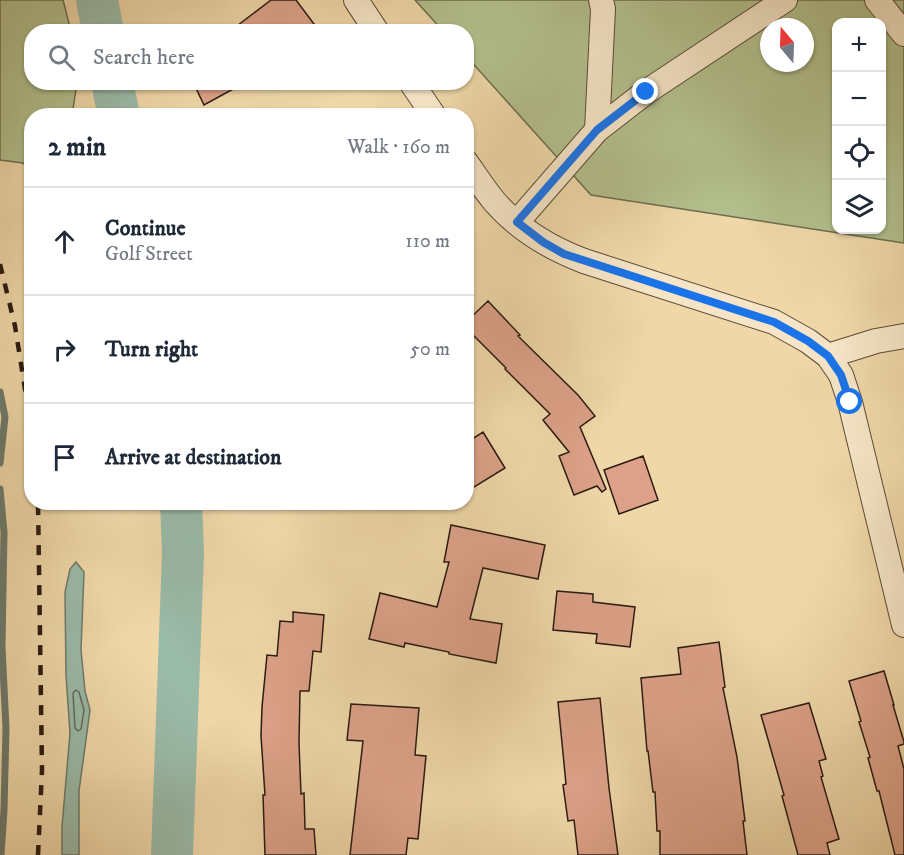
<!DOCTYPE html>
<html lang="en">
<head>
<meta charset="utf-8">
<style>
  :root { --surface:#fff; --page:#f2f2f3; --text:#1f2937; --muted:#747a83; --line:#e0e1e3 }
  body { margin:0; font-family:"IM FELL DW Pica",serif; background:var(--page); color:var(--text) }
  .controls { position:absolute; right:18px; top:18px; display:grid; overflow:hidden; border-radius:12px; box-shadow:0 2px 4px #0004 }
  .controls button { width:54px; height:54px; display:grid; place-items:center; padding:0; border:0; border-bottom:2px solid var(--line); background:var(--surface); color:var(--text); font:30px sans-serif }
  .compass { position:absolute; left:760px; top:18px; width:54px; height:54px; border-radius:50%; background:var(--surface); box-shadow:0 2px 4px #0004; rotate:341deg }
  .stop { position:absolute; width:18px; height:18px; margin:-14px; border:4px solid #1a73e8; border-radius:50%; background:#fff }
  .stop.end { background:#1a73e8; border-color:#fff; box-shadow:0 2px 6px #0008 }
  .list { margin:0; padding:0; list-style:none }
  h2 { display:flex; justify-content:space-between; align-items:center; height:78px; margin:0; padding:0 24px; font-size:26px }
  h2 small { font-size:20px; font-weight:400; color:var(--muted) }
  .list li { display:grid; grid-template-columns:39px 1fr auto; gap:18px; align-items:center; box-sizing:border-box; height:108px; padding:0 24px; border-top:2px solid var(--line) }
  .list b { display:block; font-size:22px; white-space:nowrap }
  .list p { margin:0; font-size:20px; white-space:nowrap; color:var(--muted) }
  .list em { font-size:20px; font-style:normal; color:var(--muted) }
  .icon { flex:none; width:33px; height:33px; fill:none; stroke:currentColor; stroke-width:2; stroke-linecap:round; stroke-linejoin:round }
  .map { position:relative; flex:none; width:904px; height:855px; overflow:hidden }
  .search { position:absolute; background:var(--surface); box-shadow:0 2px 4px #0004; left:24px; top:24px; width:450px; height:66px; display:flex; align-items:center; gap:15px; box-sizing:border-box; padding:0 21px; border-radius:24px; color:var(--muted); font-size:22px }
  .panel { position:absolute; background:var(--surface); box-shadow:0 2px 4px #0004; left:24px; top:108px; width:450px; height:402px; border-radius:24px }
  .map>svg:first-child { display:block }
  .green { fill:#b2bf8c; stroke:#6e6d50; stroke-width:1.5; fill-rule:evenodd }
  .water { fill:#9abaa8; stroke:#6d7a6c; stroke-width:1.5 }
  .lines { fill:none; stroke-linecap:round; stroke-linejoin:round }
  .shore { stroke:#626a5e; stroke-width:1.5 }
  .stream { stroke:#6d7a6c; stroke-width:7 }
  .river { stroke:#9abaa8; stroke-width:42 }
  .building { fill:#dca188; stroke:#2a1b13; stroke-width:1.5 }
  .minor-casing { stroke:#5b4a38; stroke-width:26 }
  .minor { stroke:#f5e5c6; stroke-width:24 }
  .rail { stroke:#2a1b13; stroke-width:4.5; stroke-dasharray:10 10; stroke-linecap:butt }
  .route { stroke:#1a73e8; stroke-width:8 }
</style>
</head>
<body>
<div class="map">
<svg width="904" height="855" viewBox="0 0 904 855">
  <rect width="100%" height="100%" fill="#efd7a8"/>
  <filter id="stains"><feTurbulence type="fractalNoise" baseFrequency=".00333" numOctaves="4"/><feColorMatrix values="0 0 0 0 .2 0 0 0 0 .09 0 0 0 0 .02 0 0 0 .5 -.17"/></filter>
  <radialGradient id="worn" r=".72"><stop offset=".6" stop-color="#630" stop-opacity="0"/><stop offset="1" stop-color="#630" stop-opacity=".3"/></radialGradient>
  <!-- green -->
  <path class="green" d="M0,0H63L71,31L32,32V82L77,83L72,115L32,116L31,171L23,163L0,160Z
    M415,0H904V243L591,195L467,57L466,32L443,31ZM836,22H882V230H836ZM769,27H805V63H769Z"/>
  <!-- water -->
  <path class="water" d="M76,562L84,572L81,650L85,691L90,710L79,791V855H62V827L70,733L66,675L65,592L70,569Z"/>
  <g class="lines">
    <!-- shore -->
    <path class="shore" d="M76,690L79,692L84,710L81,729L78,731L75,728L73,693Z"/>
    <!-- stream -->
    <path class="stream" d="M0,392L5,417L0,463
      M0,489L4,532L2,647L6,728L4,810L1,855"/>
    <!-- river -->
    <path class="river" d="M97,0L103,32
      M112,82L119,116
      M172,855L183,553L181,502"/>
  </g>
  <!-- building -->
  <path class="building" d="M271,0H296L320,32H229Z
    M193,82H246L204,105Z
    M488,301L520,335L518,336L578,395L595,416L580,427L606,489L602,492L597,486L574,495L559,456L569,452L543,420L550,414L505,369L506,368L466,328V322Z
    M483,432L505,468L466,492V443Z
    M643,456L658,500L619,514L604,470Z
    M451,525L545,545L538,579L483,568L470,619L502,624L496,663L449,654V652L405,643L404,647L369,639L380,593L437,607L449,562H444Z
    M557,591L593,594V602L635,607L630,647L596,643L597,634L553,630Z
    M293,612L324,615L321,652L313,651L309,691H300L299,743L301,794L304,793L305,829H314L316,855H265L263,795H265L261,736L262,707L267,655L277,656L280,621L293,622Z
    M719,642L725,687L723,688L737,757L745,821H743L747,855H660V831H657L655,792H653L648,751H647L641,678L681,674L678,648Z
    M884,671L894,705H893L904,742V744L898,746L904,769V855H895L879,791H877L868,758L870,757L859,722L861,721L849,681Z
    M600,698L609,788L618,855H578L574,820L568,821L563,785L566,784L558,702Z
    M809,703L826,759L819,761L823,776L821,777L839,839L827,843L830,855H798L782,796L784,795L761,715Z
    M351,704L419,708L415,755L426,756L418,839L408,838L406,855H350L363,741L347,740Z"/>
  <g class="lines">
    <defs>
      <path id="minor" d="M356,0L377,32
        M877,0L904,34
        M411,82L434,116
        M597,130L603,9L601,0
        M466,162C475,175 484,189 494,201C518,229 550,248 584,261L774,322L808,341L828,356L841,375L850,402L904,625
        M517,222L597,130L646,92L785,0
        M828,356L876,341L904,336"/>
    </defs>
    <!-- minor casing -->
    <use href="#minor" class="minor-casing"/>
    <!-- minor -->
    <use href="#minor" class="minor"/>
    <!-- rail -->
    <path class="rail" d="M0,264L15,326L32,433
      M38,855L42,770L38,502"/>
  </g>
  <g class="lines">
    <!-- route -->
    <path class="route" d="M646,92L597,130L517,222L543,242L564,254L774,322L808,341L828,356L841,375L850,402"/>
  </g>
  <rect width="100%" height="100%" filter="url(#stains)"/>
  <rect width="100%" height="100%" fill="url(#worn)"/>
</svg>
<div class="controls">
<button>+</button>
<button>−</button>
<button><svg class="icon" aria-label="locate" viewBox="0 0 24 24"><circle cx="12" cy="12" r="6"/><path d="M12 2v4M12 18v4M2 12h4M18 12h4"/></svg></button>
<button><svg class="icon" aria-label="layers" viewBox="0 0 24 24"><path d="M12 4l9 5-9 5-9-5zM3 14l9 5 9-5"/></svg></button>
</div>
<svg class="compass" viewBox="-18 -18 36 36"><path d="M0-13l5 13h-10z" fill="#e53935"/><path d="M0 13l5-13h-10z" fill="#747a83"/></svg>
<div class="stop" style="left:850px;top:402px"></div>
<div class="stop end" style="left:646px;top:92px"></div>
<div class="search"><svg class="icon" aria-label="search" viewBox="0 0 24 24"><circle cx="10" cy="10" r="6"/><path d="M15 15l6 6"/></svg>Search here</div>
<section class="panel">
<h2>2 min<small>Walk · 160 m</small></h2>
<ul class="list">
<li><svg class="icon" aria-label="ahead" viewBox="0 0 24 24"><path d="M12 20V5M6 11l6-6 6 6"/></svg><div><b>Continue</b><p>Golf Street</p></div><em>110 m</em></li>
<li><svg class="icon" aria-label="right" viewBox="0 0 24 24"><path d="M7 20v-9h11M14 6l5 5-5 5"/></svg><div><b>Turn right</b></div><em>50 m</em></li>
<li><svg class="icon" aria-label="arrive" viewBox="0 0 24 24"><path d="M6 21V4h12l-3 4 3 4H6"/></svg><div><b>Arrive at destination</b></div></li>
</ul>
</section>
</div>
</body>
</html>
